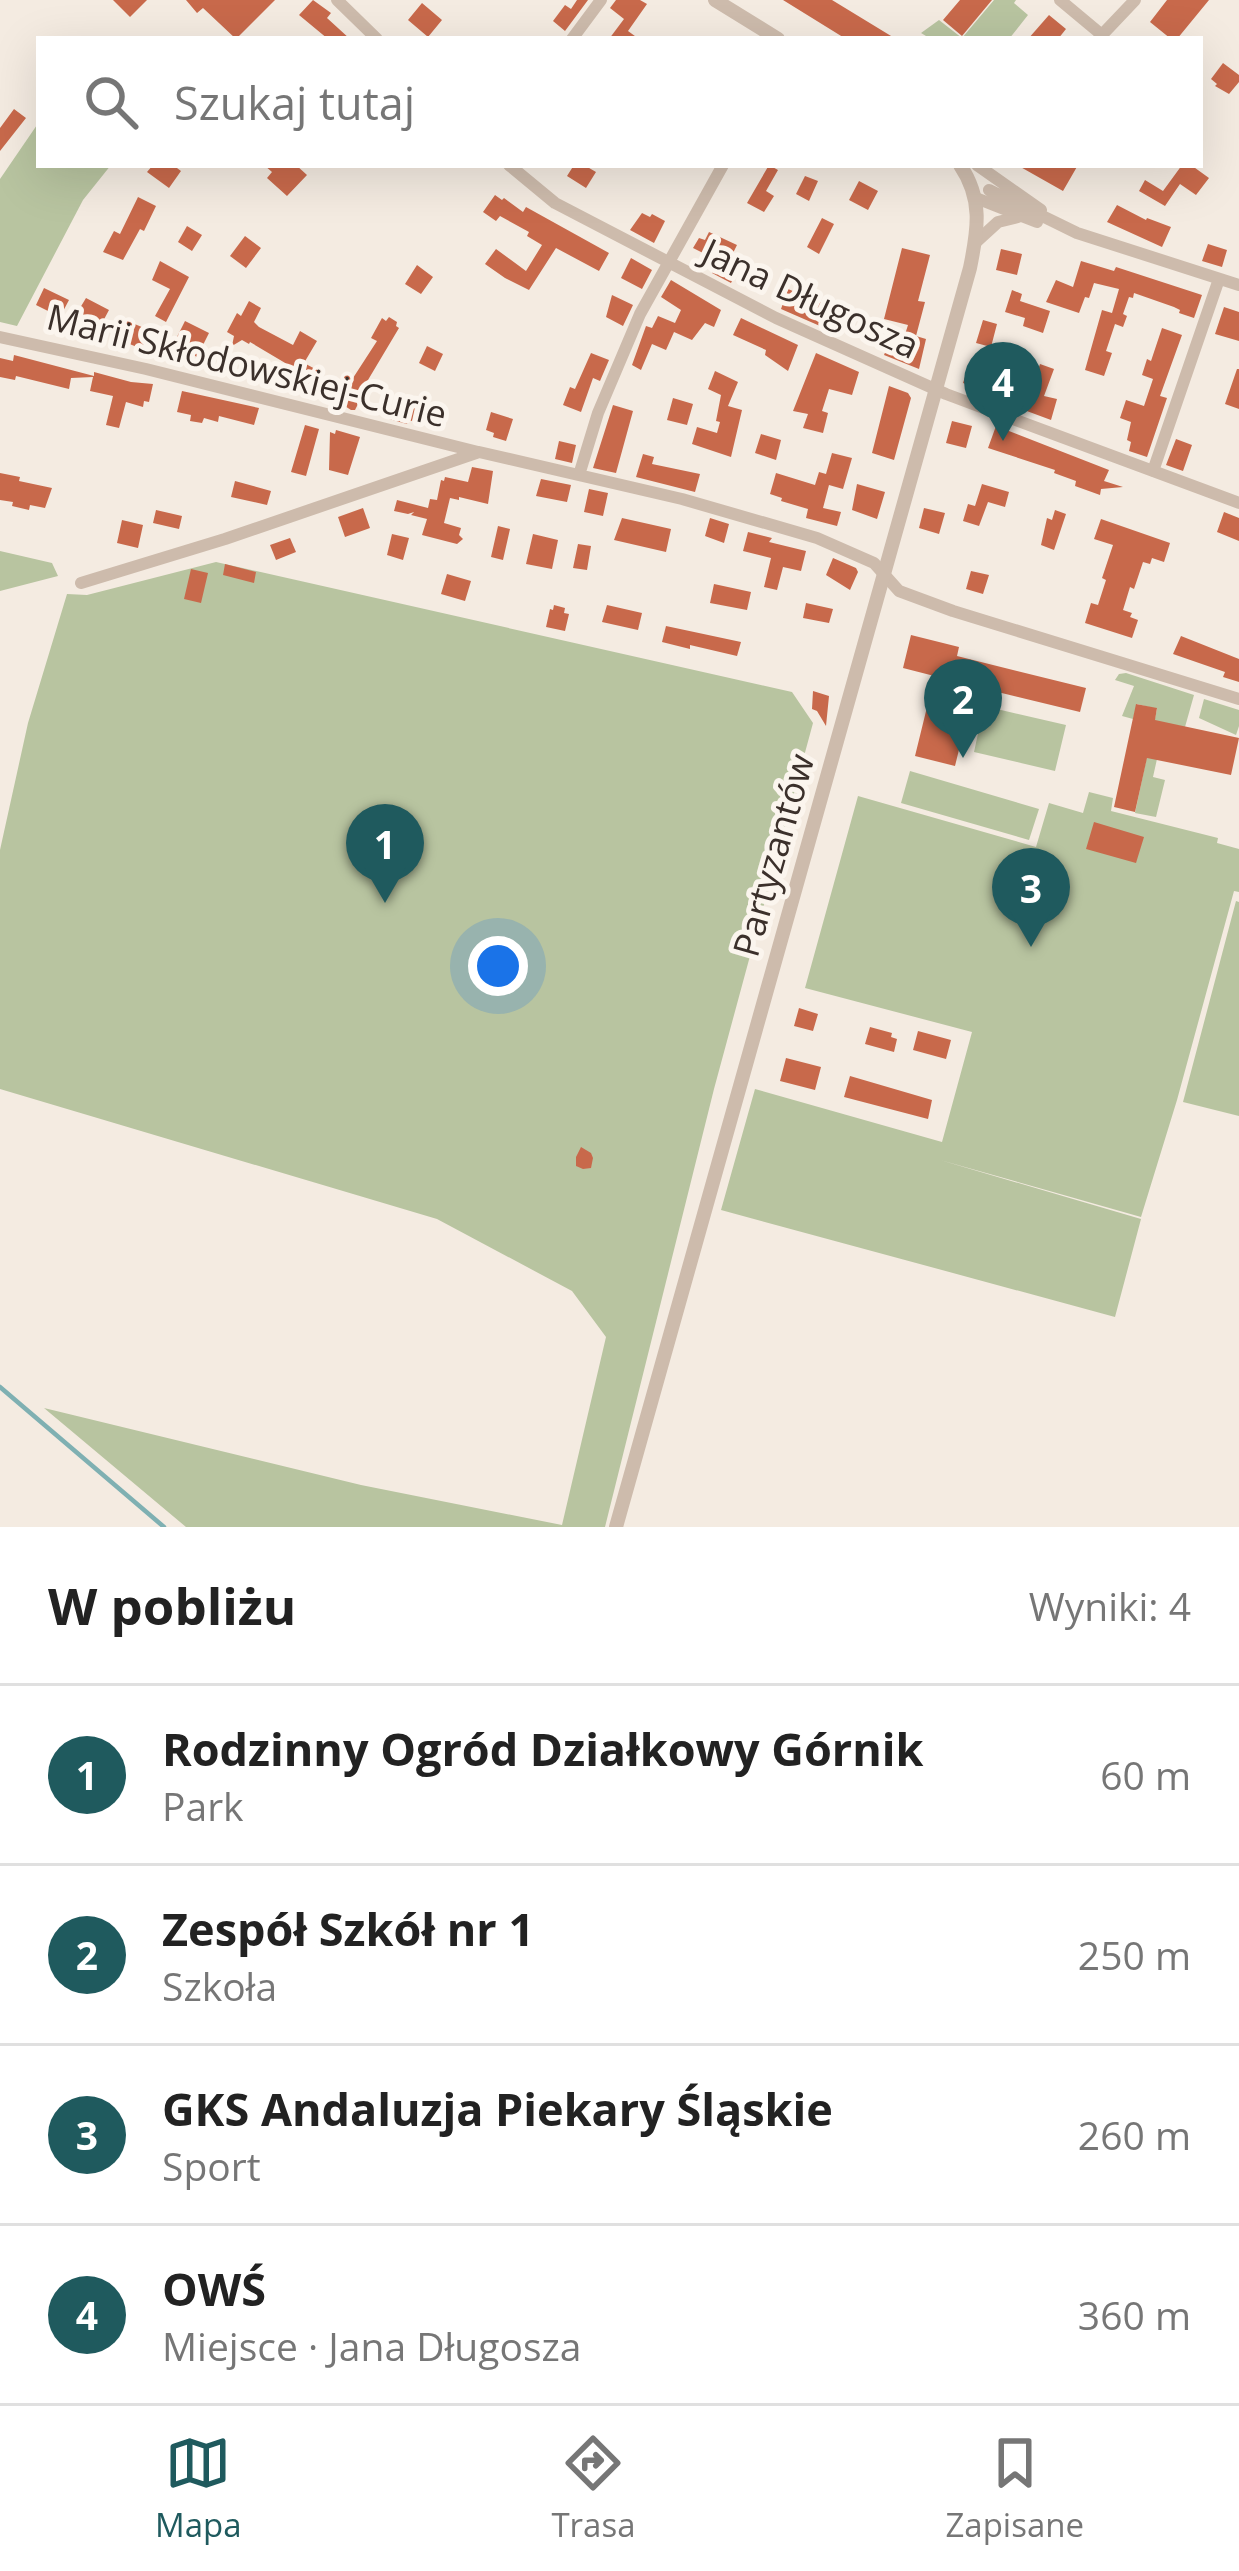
<!DOCTYPE html>
<html lang="pl">
<head>
<meta charset="utf-8">
<style>
  :root { --surface:#fff; --page:#f6f6f6; --text:#222; --muted:#767676; --line:#e0e0e0; --accent:#1f5a5e }
  body { margin:0; font-family:"Open Sans",sans-serif; background:var(--page); color:var(--text) }
  .you { position:absolute; left:498px; top:966px; width:42px; height:42px; margin:-30px; border:9px solid #fff; border-radius:50%; background:#1a73e8; box-shadow:0 0 0 18px #1a73e833 }
  .badge { display:grid; place-items:center; width:78px; height:78px; border-radius:50%; background:var(--accent); color:#fff; font-size:39px; font-weight:700 }
  .pin { position:absolute; translate:-50% -99px; filter:drop-shadow(0 3px 6px #0008) }
  .pin::after { content:''; position:absolute; top:63px; width:42px; height:36px; background:inherit; clip-path:polygon(0 0,100% 0,50% 100%) }
  .list { margin:0; padding:0; list-style:none }
  h2 { display:flex; justify-content:space-between; align-items:center; height:156px; margin:0; padding:0 48px; font-size:51px }
  h2 small { font-size:39px; font-weight:400; color:var(--muted) }
  .list li { display:grid; grid-template-columns:78px 1fr auto; gap:36px; align-items:center; box-sizing:border-box; height:180px; padding:0 48px; border-top:3px solid var(--line) }
  .list b { display:block; font-size:45px; white-space:nowrap }
  .list p { margin:0; font-size:39px; white-space:nowrap; color:var(--muted) }
  .list em { font-size:39px; font-style:normal; color:var(--muted) }
  .icon { flex:none; width:66px; height:66px; fill:none; stroke:currentColor; stroke-width:2; stroke-linecap:round; stroke-linejoin:round }
  .map { position:relative; flex:none; width:1239px; height:1527px; overflow:hidden }
  .search { position:absolute; background:var(--surface); box-shadow:0 12px 48px #0002; left:36px; right:36px; top:36px; height:132px; display:flex; align-items:center; gap:30px; box-sizing:border-box; padding:0 42px; border-radius:0px; color:var(--muted); font-size:45px }
  .sheet { height:876px; background:var(--surface) }
  nav { display:flex; justify-content:space-around; align-items:center; box-sizing:border-box; height:168px; border-top:3px solid var(--line); background:var(--surface); font-size:33px; color:var(--muted) }
  nav a { display:grid; justify-items:center; gap:6px }
  nav .on { color:var(--accent) }
  .map>svg:first-child { display:block }
  .green { fill:#b8c4a0 }
  .lines { fill:none; stroke-linecap:round; stroke-linejoin:round }
  .stream { stroke:#7fb0b2; stroke-width:4.5 }
  .building { fill:#c8694b }
  .minor { stroke:#cdbbac; stroke-width:12 }
  .tertiary { stroke:#cdbbac; stroke-width:14 }
  .labels { text-anchor:middle; dominant-baseline:central; stroke-width:10; stroke-linejoin:round; paint-order:stroke }
  .street-label { font-size:36px; fill:#3b302b; stroke:#fbf5ee }
</style>
</head>
<body>
<div class="map">
<svg width="1239" height="1527" viewBox="0 0 1239 1527">
  <rect width="100%" height="100%" fill="#f4ebe1"/>
  <!-- green -->
  <path class="green" d="M994,0H1016L1014,3L1028,15L1009,39H931L921,33L939,20L962,38Z
    M39,122V165H111L83,200L17,326L0,322V179Z
    M0,551L52,563L58,576L0,591Z
    M216,562L792,692L813,723L714,1089L605,1527H186L44,1408L361,1485L562,1525L606,1337L572,1291L437,1219L0,1089V850L28,723L67,594L87,595Z
    M1126,673L1194,695L1185,727L1165,723L1153,777L1165,780L1156,817L1135,813L1157,709L1137,704L1133,719L1122,716L1134,686L1115,680L1119,674Z
    M1204,699L1239,710V726L1236,735L1199,718Z
    M984,706L1066,725L1055,771L974,752Z
    M910,771L1039,809L1029,840L901,803Z
    M1089,792L1113,798L1111,811L1218,838L1217,843L1239,849V892L1234,891L1177,1100L1141,1217L940,1160L1141,1219L1115,1317L721,1210L755,1089L942,1142L972,1032L805,988L858,796L1036,847L1049,803L1083,813Z
    M1236,901L1239,902V1116L1183,1102Z"/>
  <g class="lines">
    <!-- stream -->
    <path class="stream" d="M0,1387L164,1527"/>
  </g>
  <!-- building -->
  <path class="building" d="M113,0H147L130,17Z
    M186,0H275L236,39L203,8L197,13Z
    M313,0L331,13L327,18L350,39H328L299,15Z
    M577,0H588L565,31L553,21L565,5L571,9Z
    M616,0H640L647,4L628,31L639,39H609L624,19L610,8Z
    M783,0H832L896,39H846Z
    M960,0H992L962,36L943,20Z
    M1167,0H1209L1177,39H1171L1150,22Z
    M422,3L442,20L428,37L408,20Z
    M1049,15L1066,29L1058,39H1028Z
    M1223,63L1239,75V82L1229,94L1215,86L1217,84L1211,79Z
    M14,109L26,118L0,151V128Z
    M153,165H173L181,171L169,188L147,172Z
    M264,165H296L307,175L287,196L267,178L272,172Z
    M574,165H584L596,172L586,188L567,176Z
    M769,165L778,170L766,191L774,196L764,212L747,203Z
    M1017,165H1078L1063,191Z
    M1182,165H1191L1209,178L1196,195L1180,184L1165,206L1139,191L1145,180L1163,191Z
    M805,176L818,181L809,201L796,194Z
    M859,181L878,191L868,210L849,200Z
    M495,195L502,200L504,198L523,212L526,207L609,253L599,271L556,248L529,290L505,278L485,264L496,249L526,271L542,245L527,236L529,232L500,216L496,221L483,212Z
    M138,197L156,206L144,231L140,229L123,260L103,252L114,231L120,234Z
    M1117,205L1146,220L1147,218L1171,227L1162,247L1107,222Z
    M642,213L650,217L652,214L665,221L654,243L630,230Z
    M822,218L834,224L819,254L807,247Z
    M187,226L202,235L192,251L178,242Z
    M709,232L737,245L729,261L739,266L731,283L712,273L717,260L693,248L699,238L705,240Z
    M245,236L261,248L246,268L230,256Z
    M1208,244L1227,250L1222,267L1202,261Z
    M902,248L930,255L918,301L925,302L916,336L926,339L919,369L884,355L889,343L901,347L908,325L884,319Z
    M1001,249L1022,254L1017,275L996,270Z
    M631,258L652,270L642,289L621,278Z
    M160,261L189,277L166,322L155,316L170,289L152,280Z
    M1081,261L1114,271L1116,267L1202,295L1194,318L1179,313L1180,310L1174,307L1134,293L1133,298L1129,297L1123,314L1127,316L1123,327L1115,324L1106,351L1112,353L1104,376L1085,370L1102,310L1112,313L1119,289L1094,283L1089,298L1085,297L1079,313L1046,302L1056,280L1073,287Z
    M417,265L433,277L421,294L405,284Z
    M671,280L721,310L714,327L705,323L692,340L674,332L666,350L652,344L641,370L632,365L646,326L652,328L658,316L675,323L681,310L661,297Z
    M44,288L69,300L60,317L36,305Z
    M788,289L829,306L820,326L781,309Z
    M1012,290L1022,294L1020,301L1050,311L1043,333L1023,326L1025,318L1005,312Z
    M612,295L633,305L623,326L606,317Z
    M86,298L109,310L101,325L77,313Z
    M249,301L261,308L254,322L259,327L293,345L300,331L317,341L304,363L319,371L318,374L323,377L315,390L311,388L310,391L291,381L297,370L250,342L249,344L242,340L232,346L234,336L227,332L237,313L241,316Z
    M1224,307L1239,312V341L1215,334Z
    M389,317L397,322L396,326L399,328L365,385L367,386L355,410H351L334,399L345,373L353,378L377,341L371,338L382,318L386,321Z
    M741,318L798,345L788,371L765,355L766,350L733,335Z
    M125,320L149,330L142,349L117,339Z
    M983,320L997,324L991,347L976,343Z
    M185,321L209,333L197,357L184,350L186,346L175,341Z
    M1162,328L1182,335L1160,396L1167,398L1147,457L1129,451L1131,442L1127,440L1131,422L1120,418L1126,400L1144,406L1153,379L1142,375L1147,359L1151,361Z
    M427,346L443,354L435,371L419,363Z
    M591,353L609,360L600,381L593,378L581,412L563,405L570,387L575,389Z
    M816,353L859,372L852,395L829,389L822,411L828,413L823,433L803,428L808,414L793,411Z
    M14,355L94,376V372L131,382L153,384L149,402L144,401L143,407L126,402L119,428L106,425L113,396L90,391L93,377L71,378L69,389L16,376L15,380L0,377V358L13,361Z
    M969,364L988,369L983,390L963,383Z
    M1040,364L1054,369L1044,396L1057,399L1051,420L1005,403L1011,385L1031,391Z
    M1237,369H1239V409L1225,404Z
    M715,371L738,382L728,406L742,410L731,457L692,444L697,427L717,433L720,422L716,421L721,395L708,389Z
    M889,386L908,393L911,398L894,460L872,453Z
    M182,391L259,408L254,425L219,416L218,422L204,418L202,423L190,421L191,415L177,412Z
    M673,398L693,404L687,425L667,420Z
    M394,403L415,407L412,421L408,420L407,424L389,419Z
    M613,405L633,411L616,473L593,468Z
    M491,412L513,419L506,441L493,437L494,433L486,430Z
    M952,421L972,426L966,448L946,443Z
    M305,425L319,429L306,476L291,472Z
    M996,426L1109,470L1104,481L1123,487L1101,489L1100,495L1075,486L1076,481L1054,473L1055,470L988,448Z
    M336,430L360,437L348,475L329,470L330,432L335,434Z
    M761,434L781,440L776,460L755,453Z
    M1176,439L1192,445L1183,471L1166,465Z
    M559,441L576,445L572,463L555,459Z
    M832,453L852,458L843,489L829,485L823,508L841,512L837,526L806,518L808,509L781,501L782,498L770,494L776,473L815,485L819,472L826,474Z
    M643,454L654,457L652,464L700,474L695,492L636,477Z
    M472,467L493,471L488,504L459,497V500L450,498L444,523L461,528L459,535L463,539L457,544L422,535L427,519L411,515L414,512L408,514L394,511L397,500L428,508L430,499L437,500L441,480L444,481L445,477L468,482Z
    M0,473L20,477L19,481L52,488L45,508L30,505L29,510L12,506L13,502L0,500Z
    M541,479L571,485L567,502L536,496Z
    M235,481L271,491L267,505L231,497Z
    M857,484L885,492L877,519L852,510Z
    M982,484L1009,492L1005,507L988,502L979,526L963,521L968,504L975,506Z
    M589,489L608,493L603,516L584,512Z
    M363,508L370,528L345,537L338,517Z
    M924,508L945,513L939,534L919,528Z
    M156,510L182,516L179,529L153,523Z
    M1055,510L1066,514L1054,550L1041,545L1047,518L1052,520Z
    M1224,512L1239,518V541L1217,532Z
    M622,518L671,529L666,552L614,540Z
    M710,518L729,524L724,543L705,536Z
    M1101,519L1170,543L1164,562L1152,558L1150,564L1143,562L1134,589L1130,587L1123,610L1132,613L1130,617L1138,620L1132,638L1085,623L1091,603L1098,605L1106,580L1102,578L1113,545L1094,539Z
    M122,520L143,525L138,548L117,543Z
    M498,526L510,529L503,560L491,557Z
    M748,532L772,538L769,542L806,551L801,571L783,567L777,590L764,587L771,558L743,551Z
    M392,534L409,538L403,560L387,555Z
    M533,534L558,540L552,569L526,564Z
    M290,538L296,552L276,560L270,545Z
    M578,544L591,546L587,570L573,568Z
    M833,558L856,568L858,572L850,590L826,575Z
    M225,564L256,572L254,583L223,575Z
    M191,569L208,573L201,603L184,599Z
    M971,571L989,575L983,594L966,589Z
    M447,574L471,581L465,601L441,594Z
    M714,584L751,592L747,610L710,603Z
    M806,603L833,609L829,623L803,618Z
    M554,605L565,608L564,613L569,614L565,631L546,627L550,609L553,610Z
    M607,605L642,613L638,630L602,622Z
    M666,626L741,642L737,656L690,645V649L662,642Z
    M911,635L959,647L957,656L1086,688L1080,712L965,684L960,707L969,709L955,766L915,756L929,699L940,702L946,679L903,668Z
    M1181,636L1239,659V682L1223,677L1225,672L1173,654Z
    M813,691L829,696L826,726L817,711L812,709Z
    M1136,704L1157,708L1155,720L1239,738L1231,775L1147,758L1135,812L1114,807Z
    M1094,822L1144,837L1136,863L1086,849Z
    M799,1008L818,1014L813,1031L794,1026Z
    M870,1027L892,1033L891,1037L897,1039L894,1052L865,1044Z
    M918,1031L951,1040L946,1059L913,1050Z
    M786,1058L821,1067L815,1090L780,1081Z
    M850,1076L932,1100L928,1119L844,1097Z
    M581,1147L591,1153L593,1158L591,1168L583,1169L576,1166V1157Z"/>
  <g class="lines">
    <!-- minor -->
    <path class="minor" d="M337,0L377,39
      M1060,0L1102,35
      M1099,38L1135,0
      M572,39L601,0
      M509,165L555,203L776,318L946,394L1239,503
      M977,165L1041,210
      M989,190L1077,233L1239,285
      M976,198L1037,222
      M975,243L998,222L1018,217
      M0,337L146,369L478,452
      M1153,471L1219,279
      M579,475L598,413L640,314L723,165
      M81,583L225,539L479,452L682,499L817,538L874,563L899,591L953,611L1239,699"/>
    <!-- tertiary -->
    <path class="tertiary" d="M715,0L778,39
      M616,1527L970,268C978,229 983,199 960,165"/>
  </g>
  <g class="labels">
    <!-- street labels -->
    <g class="street-label">
      <text transform="translate(811 298) rotate(25)">Jana Długosza</text>
      <text transform="translate(247 365) rotate(14)">Marii Skłodowskiej-Curie</text>
      <text transform="translate(773 855) rotate(-74)">Partyzantów</text>
    </g>
  </g>
</svg>
<div class="you"></div>
<div class="pin badge" style="left:385px;top:903px">1</div>
<div class="pin badge" style="left:963px;top:758px">2</div>
<div class="pin badge" style="left:1031px;top:947px">3</div>
<div class="pin badge" style="left:1003px;top:441px">4</div>
<div class="search"><svg class="icon" aria-label="search" viewBox="0 0 24 24"><circle cx="10" cy="10" r="6"/><path d="M15 15l6 6"/></svg>Szukaj tutaj</div>
</div>
<section class="sheet">
<h2>W pobliżu<small>Wyniki: 4</small></h2>
<ul class="list">
<li><span class="badge">1</span><div><b>Rodzinny Ogród Działkowy Górnik</b><p>Park</p></div><em>60 m</em></li>
<li><span class="badge">2</span><div><b>Zespół Szkół nr 1</b><p>Szkoła</p></div><em>250 m</em></li>
<li><span class="badge">3</span><div><b>GKS Andaluzja Piekary Śląskie</b><p>Sport</p></div><em>260 m</em></li>
<li><span class="badge">4</span><div><b>OWŚ</b><p>Miejsce · Jana Długosza</p></div><em>360 m</em></li>
</ul>
</section>
<nav>
<a class="on"><svg class="icon" aria-label="map" viewBox="0 0 24 24"><path d="M3 6l6-2 6 2 6-2v14l-6 2-6-2-6 2zM9 4v14M15 6v14"/></svg>Mapa</a>
<a><svg class="icon" aria-label="directions" viewBox="0 0 24 24"><path d="M12 3l9 9-9 9-9-9zM9 14v-3h6M13 9l2 2-2 2"/></svg>Trasa</a>
<a><svg class="icon" aria-label="saved" viewBox="0 0 24 24"><path d="M7 4h10v16l-5-4-5 4z"/></svg>Zapisane</a>
</nav>
</body>
</html>
